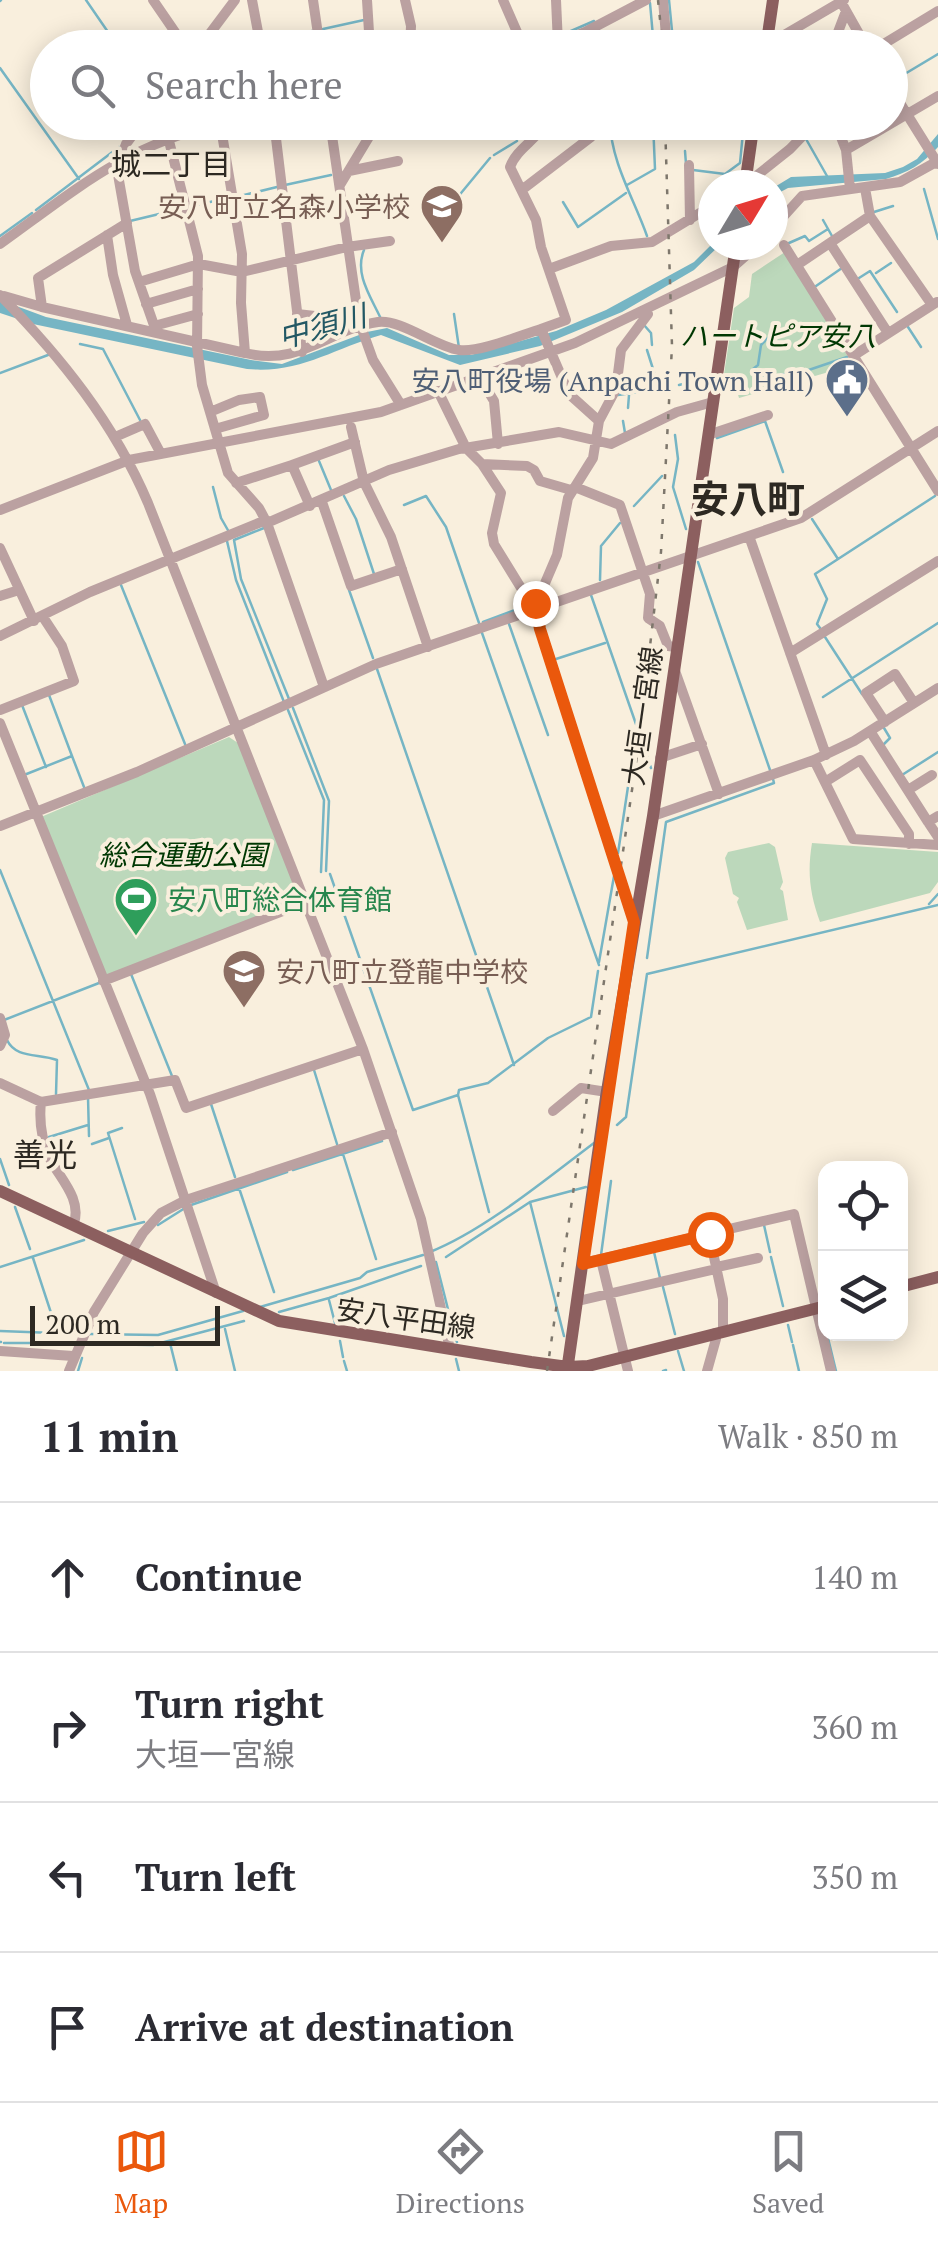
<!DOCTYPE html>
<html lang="en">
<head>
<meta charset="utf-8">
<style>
  :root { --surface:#fff; --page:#f2f2f3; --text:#2b2b33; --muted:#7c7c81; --line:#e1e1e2; --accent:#ea580c }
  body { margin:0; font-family:"PT Serif","Noto Sans JP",serif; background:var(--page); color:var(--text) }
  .controls { position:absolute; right:30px; bottom:30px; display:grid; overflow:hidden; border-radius:20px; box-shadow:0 5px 25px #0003 }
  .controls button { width:90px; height:90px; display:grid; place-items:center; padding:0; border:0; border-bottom:2px solid var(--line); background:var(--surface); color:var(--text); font:50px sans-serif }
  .compass { position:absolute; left:698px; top:170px; width:90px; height:90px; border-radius:50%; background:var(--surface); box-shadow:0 5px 25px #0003; rotate:52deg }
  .scale { position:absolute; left:30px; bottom:25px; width:190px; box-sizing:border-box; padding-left:10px; border:5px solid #2d2922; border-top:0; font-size:28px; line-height:35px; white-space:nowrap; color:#2d2922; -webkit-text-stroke:8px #f9efdd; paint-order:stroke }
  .stop { position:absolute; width:30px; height:30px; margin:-22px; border:8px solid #ea580c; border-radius:50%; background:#fff }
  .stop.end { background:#ea580c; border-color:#fff; box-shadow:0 2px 10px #0008 }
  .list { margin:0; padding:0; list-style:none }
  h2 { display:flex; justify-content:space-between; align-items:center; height:130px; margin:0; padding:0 40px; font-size:42px }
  h2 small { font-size:32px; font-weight:400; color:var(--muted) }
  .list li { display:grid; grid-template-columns:65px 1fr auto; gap:30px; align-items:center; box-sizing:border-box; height:150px; padding:0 40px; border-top:2px solid var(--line) }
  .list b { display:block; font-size:38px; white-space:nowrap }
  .list p { margin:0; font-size:32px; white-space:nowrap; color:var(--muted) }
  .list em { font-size:32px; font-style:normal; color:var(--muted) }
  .icon { flex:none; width:55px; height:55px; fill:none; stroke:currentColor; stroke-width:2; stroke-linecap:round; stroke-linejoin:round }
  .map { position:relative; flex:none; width:938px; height:1371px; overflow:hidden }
  .search { position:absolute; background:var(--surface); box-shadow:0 5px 25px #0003; left:30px; right:30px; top:30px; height:110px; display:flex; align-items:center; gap:25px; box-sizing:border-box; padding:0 35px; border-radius:55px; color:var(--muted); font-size:38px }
  .sheet { height:730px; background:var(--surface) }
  nav { display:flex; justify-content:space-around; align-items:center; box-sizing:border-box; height:140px; border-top:2px solid var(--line); background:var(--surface); font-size:28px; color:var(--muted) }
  nav a { display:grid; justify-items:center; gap:5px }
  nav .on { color:var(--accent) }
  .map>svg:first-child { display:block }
  .green { fill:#bcd8bb }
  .water { fill:#76b5c4 }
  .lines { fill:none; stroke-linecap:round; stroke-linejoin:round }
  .stream { stroke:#76b5c4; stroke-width:2.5 }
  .minor { stroke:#bba1a1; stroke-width:10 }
  .major { stroke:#8c5f5f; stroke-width:12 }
  .rail { stroke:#7e776c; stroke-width:2.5; stroke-dasharray:5 10; stroke-linecap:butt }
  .route { stroke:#ea580c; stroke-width:12 }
  .labels { text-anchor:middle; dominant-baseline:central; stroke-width:8; stroke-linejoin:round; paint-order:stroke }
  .education-label { font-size:28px; fill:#785e54; stroke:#f9efdd; text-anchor:end }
  .park-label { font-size:28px; font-style:italic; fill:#003803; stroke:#f9efdd }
  .service-label { font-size:28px; fill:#4e5e75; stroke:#f9efdd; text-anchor:end }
  .street-label { font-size:28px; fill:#2d2922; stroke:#f9efdd }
  .leisure-label { font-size:28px; fill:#27864d; stroke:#f9efdd; text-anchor:start }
  .neighbourhood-label { font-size:30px; fill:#2d2922; stroke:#f9efdd }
  .water-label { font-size:30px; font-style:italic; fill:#235864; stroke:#f9efdd }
  .quarter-label { font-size:32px; fill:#2d2922; stroke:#f9efdd }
  .district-label { font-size:38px; font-weight:bold; fill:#2d2922; stroke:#f9efdd }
</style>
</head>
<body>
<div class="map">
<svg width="938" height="1371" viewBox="0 0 938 1371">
  <rect width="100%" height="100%" fill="#f9efdd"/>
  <!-- green -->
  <path class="green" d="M785,252L853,365L739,398L732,374H724L734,308L749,297L752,274Z
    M229,737L238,743L301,901L106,978L41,817Z
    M769,843L775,847L783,882L780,889L783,891L788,920L747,930L737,902L739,898L733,894L725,858L728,852Z
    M812,843L938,852V882L930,893L820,922C810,894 807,873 812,843Z"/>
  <!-- water -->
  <path class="water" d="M938,134V147C923,164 907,173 886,179L788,188L773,196V188L791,177L885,173L903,167L917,159Z
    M713,243L720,245L694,270L622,312L540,346L460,365L381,335C332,349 300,374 247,369L33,324L0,313V300L46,317L251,360L282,364L367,332L387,328L449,355H471L556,331L606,310L694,262Z"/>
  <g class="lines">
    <!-- stream -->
    <path class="stream" d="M86,0L119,48
      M669,0L673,41
      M0,1L1,0
      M650,3L654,48
      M323,29L364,20
      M561,31L564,34L594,21
      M599,31L607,48
      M213,34L233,48
      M266,41L312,31
      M235,48L254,43
      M823,48L833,33
      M0,68L79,179
      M893,81L938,54
      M610,122C611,162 634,199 647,236
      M595,138H611
      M806,139L827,176
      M685,151L686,164
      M494,155L517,141
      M693,170L725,174L740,163L744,122
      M285,185L331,175
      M627,185L655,169L653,122
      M924,189L938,239
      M236,197L277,187
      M563,202L578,227L626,193
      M192,206L228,198
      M455,207L452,204L490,158
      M36,210L119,147
      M874,212L893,206
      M823,220L832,236
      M130,221L180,209
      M0,236L32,213
      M789,243L805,236L809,241L828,229
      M364,250C354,274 371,297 381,319
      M876,273L891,263
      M859,278L870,271L897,312
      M816,286L842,268
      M454,314L459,348
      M644,325L651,333L652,345
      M908,327L921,347
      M773,333L761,345L758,365L753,369L758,379L785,374L791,376L847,357
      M80,344L103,349L140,420
      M647,350L659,388
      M0,373L48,355
      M679,385L695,381
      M618,395L665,388
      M628,408L629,395
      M623,421L625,433
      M675,435L678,459L673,487L686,529
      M717,438L765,421L783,472
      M319,461L331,490
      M786,482L795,511
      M213,487L221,518L229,532
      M344,496L356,519L374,574
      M404,505L426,496L446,527L479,623
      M634,506L662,476
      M812,519L838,559
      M264,528L234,540L241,579L289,699
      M227,541L236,580L284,702
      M698,562L770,770
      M600,580L601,546L620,523
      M121,585L185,744
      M349,590L373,658
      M591,595L637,727L618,853
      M483,622L526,606
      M509,624L548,735
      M820,628L817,624L827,599L815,574L935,496
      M482,633L599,965
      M825,637L862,694
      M556,659L605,643
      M377,669L514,1065
      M823,697L938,623
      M22,705L46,767
      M293,708L329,801L326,871
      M288,710L324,800L321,872
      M638,731L651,768
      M883,745L890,738L884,728
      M72,756L84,787
      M24,775L72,756L49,695
      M902,775L938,752
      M0,870L89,1090
      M330,874L413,1110L458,1095
      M929,904L938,894
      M647,958L666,822L774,783L773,779
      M599,962L614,876
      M131,974L172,1076
      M4,1020L99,983
      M7,1040C16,1059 39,1053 57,1060L56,1094
      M314,1070L337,1144
      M88,1097L89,1136
      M211,1104L235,1177
      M617,1125L626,1117L647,974L938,905
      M122,1128L108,1133L135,1219
      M49,1137L88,1125
      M92,1144L109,1138
      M343,1154L376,1259
      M0,1159L9,1185
      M293,1170L382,1141
      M239,1188L274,1292
      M530,1202L564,1336
      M191,1205L287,1172
      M15,1207L30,1249
      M489,1212L458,1095L459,1090L488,1083L548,1038L591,1017L598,971
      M158,1225L185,1208
      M764,1225L770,1252
      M108,1231L144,1222
      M430,1252C485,1230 546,1179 594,1143
      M654,1252L660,1278
      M601,1255L611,1181
      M446,1257L530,1202L586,1187
      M771,1257L783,1306
      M33,1258L54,1322
      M436,1262L453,1329
      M0,1267L84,1240
      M663,1287L675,1334
      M329,1300L335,1323
      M260,1307L360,1278L367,1272L423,1255
      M279,1312L329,1298L421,1266
      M788,1325L792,1342
      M225,1329L235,1371
      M0,1331L81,1334
      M89,1334L158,1335L243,1311
      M454,1334L457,1342
      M827,1334L836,1371
      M340,1341L343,1357
      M0,1342H1
      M4,1343H75
      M170,1343L177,1371
      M83,1344L153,1345L244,1321
      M793,1345L799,1371
      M678,1351L684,1371
      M456,1359L459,1371
      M344,1361L347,1371
      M78,1371L82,1358
      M663,1371L666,1370"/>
    <!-- minor -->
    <path class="minor" d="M153,0L186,48
      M252,0L261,48
      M313,0L320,48
      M367,0L370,48
      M405,0L411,26L410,48
      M503,0L524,48
      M556,0L558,44
      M663,0L667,48
      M840,0L867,48
      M767,45L844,0
      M199,48L235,0
      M547,48L587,31L646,0
      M832,48L846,11
      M877,48L938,11
      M890,87L938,164
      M142,122L126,144L117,169L135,271L156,331
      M220,122L242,254L241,303L245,353C300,367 329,329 378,322C401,319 434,346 459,350C479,353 521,335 541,329
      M274,122L302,352
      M330,122L359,321L373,360L401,405
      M546,122C537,140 517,148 510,167L536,220L541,247L566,320L541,329L569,394L599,421
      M835,122L846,150L850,189
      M168,137L198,256L197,346L202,385L228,473L259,508L267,523L324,687
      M846,150L938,96
      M689,165L690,220
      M349,171L398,161
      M340,185L378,122
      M745,185L790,149L816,122
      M865,188L870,216L932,305
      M523,189L591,137L584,122
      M127,223L38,278L42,307L245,353
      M773,228L802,196L900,182L938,161
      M107,235L113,275L127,325
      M830,243L888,333
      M0,244C78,188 126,145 222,123
      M784,245L938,491
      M797,265L870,216
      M549,269L611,246L652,242L713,205
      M139,282L199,264L242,272L347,247L390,241
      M0,295C61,357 114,423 148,503L363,1049L421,1219L450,1349
      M4,296L42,307
      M146,304L198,289
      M297,314L359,321
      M154,326L198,314
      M853,356L937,302
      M479,376L494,401L498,444
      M438,391L466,448L482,464L501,493L492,533L494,544L534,609L634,922
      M210,412L239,400L260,397L264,415L215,429
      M351,427L364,482L391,537L428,647
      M708,435L768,415
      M115,437L145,424L160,452
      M482,464L527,466L534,470L540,481L571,490
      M236,483L292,465
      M575,487L620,505L650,594L648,618L660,626L668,646L676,647
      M322,502L351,586L402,569
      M310,506L292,465L355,442
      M0,510L129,460L381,412L575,343L733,267L758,245
      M267,523L389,470L459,449L559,432L611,444L677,412L713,402
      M749,536L826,755
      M0,548L34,621
      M0,596L19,590
      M534,609L557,555L568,498L593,458L599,421L616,389L621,350L648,314L646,310
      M0,636L90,592L266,520
      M790,653L938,561
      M674,668L719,794
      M0,710L74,681L62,646L43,617
      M885,722L866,693L895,674L914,703
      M0,723L150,1094L216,1293
      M870,731L928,822
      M660,758L702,744
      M814,760L853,839L938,845
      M825,782L860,760L909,834V844
      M908,790L932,775
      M653,816L814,760L854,741L938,688
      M938,816L928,822L938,837
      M0,826L137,772L376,664L801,518L938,431
      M103,981L306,902
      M0,1018L5,1035L0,1046
      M0,1083L41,1102L175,1080L186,1108L363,1049
      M41,1102C39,1120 42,1140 49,1157C59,1178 82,1198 74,1223
      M553,1111L581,1088L607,1092
      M709,1234L723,1299V1331
      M601,1260L628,1371
      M583,1263L794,1214L831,1371
      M717,1267L758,1258
      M578,1301L716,1269
      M0,1351L73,1356
      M69,1371L94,1312L143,1233L161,1213L186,1200L392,1132
      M707,1371L716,1339L715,1333"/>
    <!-- major -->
    <path class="major" d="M766,48L773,0
      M745,185L754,122
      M0,1191L279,1321L531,1362L568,1367L588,1366L826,1306
      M900,1287L938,1277
      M567,1371L606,1097L653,816L736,245"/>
    <!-- rail -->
    <path class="rail" d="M658,0L663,48
      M547,1371L638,749L661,552L672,346L665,122"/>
  </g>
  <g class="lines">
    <!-- route -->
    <path class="route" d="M535,603L540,629L634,922L583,1264L710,1234"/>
  </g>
  <!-- icons -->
  <defs>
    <symbol id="school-pin" viewBox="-11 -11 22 30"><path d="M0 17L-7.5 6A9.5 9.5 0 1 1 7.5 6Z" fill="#8d6e63" stroke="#f9efdd"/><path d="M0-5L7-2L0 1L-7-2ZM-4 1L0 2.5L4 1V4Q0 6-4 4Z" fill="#fff"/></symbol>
    <symbol id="civic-pin" viewBox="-11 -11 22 30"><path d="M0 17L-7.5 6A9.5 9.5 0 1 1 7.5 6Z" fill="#5c6f8a" stroke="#f9efdd"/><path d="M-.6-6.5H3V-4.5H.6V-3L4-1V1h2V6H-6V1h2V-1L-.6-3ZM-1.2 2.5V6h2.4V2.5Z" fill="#fff"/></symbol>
    <symbol id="stadium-pin" viewBox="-11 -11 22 30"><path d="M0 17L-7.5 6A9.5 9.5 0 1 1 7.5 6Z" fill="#2e9e5b" stroke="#f9efdd"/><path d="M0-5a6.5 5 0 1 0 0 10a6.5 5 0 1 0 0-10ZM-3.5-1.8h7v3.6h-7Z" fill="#fff"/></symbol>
  </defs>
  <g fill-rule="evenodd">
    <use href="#school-pin" x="417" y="181" width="50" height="68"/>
    <use href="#civic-pin" x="822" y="355" width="50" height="68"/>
    <use href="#stadium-pin" x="111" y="874" width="50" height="68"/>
    <use href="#school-pin" x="219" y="946" width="50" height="68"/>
  </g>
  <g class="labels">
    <!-- education labels -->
    <g class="education-label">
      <text x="410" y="206">安八町立名森小学校</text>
      <text x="276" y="971" text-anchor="start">安八町立登龍中学校</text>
    </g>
    <!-- park labels -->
    <g class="park-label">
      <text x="778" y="335">ハートピア安八</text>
      <text x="183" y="854">総合運動公園</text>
    </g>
    <!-- service labels -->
    <g class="service-label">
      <text x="814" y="380">安八町役場 (Anpachi Town Hall)</text>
    </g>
    <!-- street labels -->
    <g class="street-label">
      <text transform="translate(642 716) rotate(-82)">大垣一宮線</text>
      <text transform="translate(406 1318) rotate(8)">安八平田線</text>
    </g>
    <!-- leisure labels -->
    <g class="leisure-label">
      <text x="168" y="899">安八町総合体育館</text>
    </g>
    <!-- neighbourhood labels -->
    <g class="neighbourhood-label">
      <text x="171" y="164">城二丁目</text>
    </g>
    <!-- water labels -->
    <g class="water-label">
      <text transform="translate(322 326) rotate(-15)">中須川</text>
    </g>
    <!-- quarter labels -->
    <g class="quarter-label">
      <text x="45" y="1154">善光</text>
    </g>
    <!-- district labels -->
    <g class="district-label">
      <text x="748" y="499">安八町</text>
    </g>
  </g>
</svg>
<div class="controls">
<button><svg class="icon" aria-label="locate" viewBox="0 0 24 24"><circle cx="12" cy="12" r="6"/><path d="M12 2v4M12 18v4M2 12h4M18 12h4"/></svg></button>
<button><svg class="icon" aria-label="layers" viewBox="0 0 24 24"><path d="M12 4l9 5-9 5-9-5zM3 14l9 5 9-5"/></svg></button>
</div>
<svg class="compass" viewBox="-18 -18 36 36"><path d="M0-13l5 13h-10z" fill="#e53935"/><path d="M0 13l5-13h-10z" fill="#7c7c81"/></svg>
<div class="scale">200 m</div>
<div class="stop" style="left:710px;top:1234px"></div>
<div class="stop end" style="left:535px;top:603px"></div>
<div class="search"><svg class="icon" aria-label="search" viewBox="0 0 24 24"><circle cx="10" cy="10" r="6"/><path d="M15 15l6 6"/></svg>Search here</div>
</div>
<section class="sheet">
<h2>11 min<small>Walk · 850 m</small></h2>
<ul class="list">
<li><svg class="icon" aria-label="ahead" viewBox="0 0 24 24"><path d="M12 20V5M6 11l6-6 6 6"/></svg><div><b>Continue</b></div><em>140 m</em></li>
<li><svg class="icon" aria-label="right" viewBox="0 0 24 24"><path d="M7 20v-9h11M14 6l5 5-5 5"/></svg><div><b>Turn right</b><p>大垣一宮線</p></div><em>360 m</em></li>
<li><svg class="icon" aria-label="left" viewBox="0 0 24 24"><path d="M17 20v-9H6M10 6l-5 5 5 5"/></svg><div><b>Turn left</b></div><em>350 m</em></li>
<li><svg class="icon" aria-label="arrive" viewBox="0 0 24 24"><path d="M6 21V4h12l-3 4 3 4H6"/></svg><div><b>Arrive at destination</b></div></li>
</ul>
</section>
<nav>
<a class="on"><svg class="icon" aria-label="map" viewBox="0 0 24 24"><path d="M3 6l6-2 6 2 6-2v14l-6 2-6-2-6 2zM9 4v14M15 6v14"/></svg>Map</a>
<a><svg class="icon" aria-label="directions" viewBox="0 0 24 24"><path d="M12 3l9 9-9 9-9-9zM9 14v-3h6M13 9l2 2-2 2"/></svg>Directions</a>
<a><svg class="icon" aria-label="saved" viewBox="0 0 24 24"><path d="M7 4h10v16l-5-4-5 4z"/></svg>Saved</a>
</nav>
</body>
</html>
